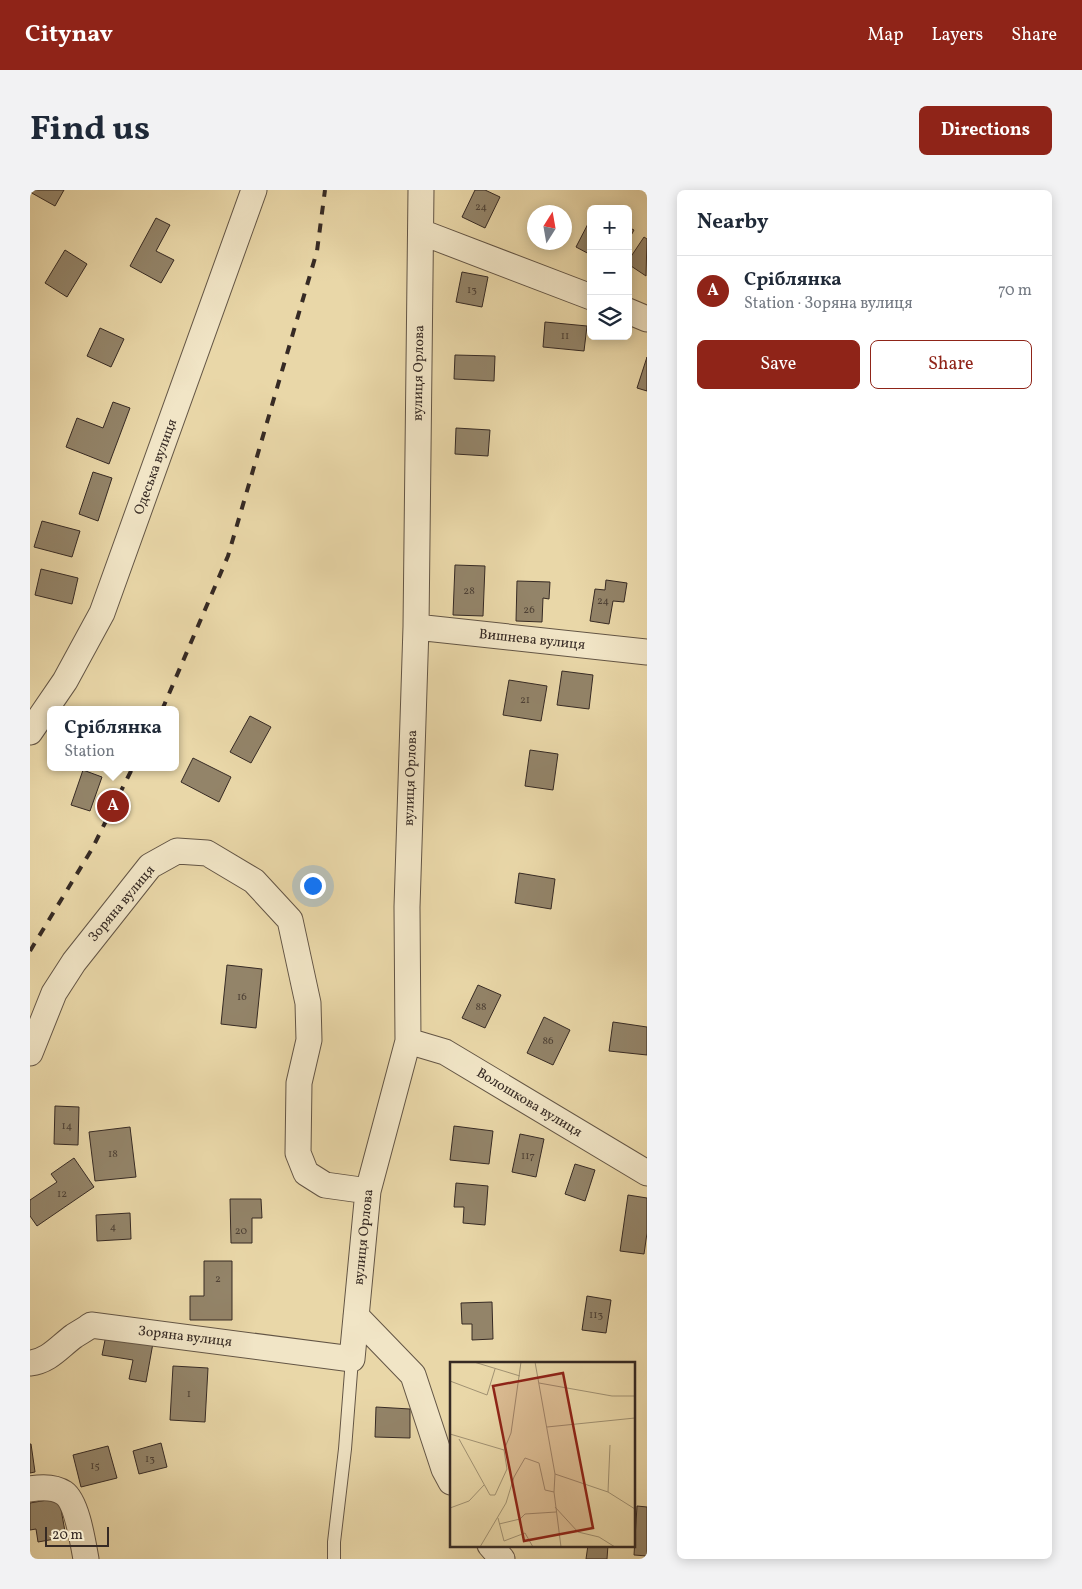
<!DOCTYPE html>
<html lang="en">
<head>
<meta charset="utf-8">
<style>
  :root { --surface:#fff; --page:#f2f2f3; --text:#1f2937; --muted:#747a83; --line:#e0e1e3; --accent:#8f2418 }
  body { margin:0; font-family:Vollkorn,serif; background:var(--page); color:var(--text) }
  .controls { position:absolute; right:15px; top:15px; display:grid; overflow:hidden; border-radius:8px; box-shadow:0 2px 12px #0003 }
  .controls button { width:45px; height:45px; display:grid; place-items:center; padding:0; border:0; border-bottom:1px solid var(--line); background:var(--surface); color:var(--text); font:25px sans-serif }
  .compass { position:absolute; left:497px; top:15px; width:45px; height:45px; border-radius:50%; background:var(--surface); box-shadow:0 2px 12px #0003; rotate:11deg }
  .scale { position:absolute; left:15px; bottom:12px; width:64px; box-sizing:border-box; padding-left:5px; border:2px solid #362a24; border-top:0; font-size:14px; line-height:18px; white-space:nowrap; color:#362a24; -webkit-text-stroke:4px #f1e5c6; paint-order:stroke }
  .you { position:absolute; left:282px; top:695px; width:18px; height:18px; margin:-12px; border:4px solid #fff; border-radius:50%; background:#1a73e8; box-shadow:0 0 0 8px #1a73e833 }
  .badge { display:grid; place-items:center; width:32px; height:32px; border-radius:50%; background:var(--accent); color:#fff; font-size:16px; font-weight:700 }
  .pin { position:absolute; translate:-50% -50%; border:2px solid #fff; box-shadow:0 1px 5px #0006 }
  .popup { position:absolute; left:17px; top:516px; width:132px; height:65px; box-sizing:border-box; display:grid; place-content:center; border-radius:8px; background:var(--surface); filter:drop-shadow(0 1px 4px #0005); font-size:16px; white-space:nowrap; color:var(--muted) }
  .popup b { font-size:19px; color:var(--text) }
  .popup::after { content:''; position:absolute; left:50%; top:100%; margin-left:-10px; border:10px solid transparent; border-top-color:var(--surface) }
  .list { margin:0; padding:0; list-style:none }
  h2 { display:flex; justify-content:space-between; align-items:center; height:65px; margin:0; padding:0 20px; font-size:21px }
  h2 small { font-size:16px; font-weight:400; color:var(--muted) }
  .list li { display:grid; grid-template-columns:32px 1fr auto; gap:15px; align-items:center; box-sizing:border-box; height:70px; padding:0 20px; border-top:1px solid var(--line) }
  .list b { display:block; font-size:19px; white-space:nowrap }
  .list p { margin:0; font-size:16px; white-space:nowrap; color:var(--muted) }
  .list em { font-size:16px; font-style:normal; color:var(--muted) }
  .actions { display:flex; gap:10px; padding:15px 20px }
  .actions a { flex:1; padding:11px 0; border:1px solid var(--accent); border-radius:8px; text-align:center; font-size:18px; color:var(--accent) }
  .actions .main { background:var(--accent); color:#fff }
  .icon { flex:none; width:28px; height:28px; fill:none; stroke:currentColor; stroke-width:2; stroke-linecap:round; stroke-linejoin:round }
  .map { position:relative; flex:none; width:617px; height:1369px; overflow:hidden; border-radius:8px }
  header { display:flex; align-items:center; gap:30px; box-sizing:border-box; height:70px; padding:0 25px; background:var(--accent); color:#fff }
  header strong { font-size:24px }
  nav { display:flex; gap:28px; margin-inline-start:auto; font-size:18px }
  .intro { display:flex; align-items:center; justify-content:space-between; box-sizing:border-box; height:120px; padding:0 30px }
  h1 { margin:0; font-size:35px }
  .button { padding:12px 22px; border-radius:8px; background:var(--accent); color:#fff; font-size:18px; font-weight:700 }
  main { display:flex; gap:30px; padding:0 30px }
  aside { flex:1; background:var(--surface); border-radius:8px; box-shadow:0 2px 12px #0003 }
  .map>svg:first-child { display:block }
  .building { fill:#938469; stroke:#362a24 }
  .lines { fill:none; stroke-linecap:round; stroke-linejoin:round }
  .lane-casing { stroke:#635545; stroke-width:14 }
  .street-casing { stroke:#635545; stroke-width:27 }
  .lane { stroke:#f1e5c6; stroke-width:12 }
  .street { stroke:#f1e5c6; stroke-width:25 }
  .rail { stroke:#362a24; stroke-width:4; stroke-dasharray:9 9; stroke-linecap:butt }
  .labels { text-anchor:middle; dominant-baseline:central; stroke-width:4.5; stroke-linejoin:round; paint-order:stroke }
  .number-label { font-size:11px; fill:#4d4035 }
  .street-label { font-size:14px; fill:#362a24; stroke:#f1e5c6 }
  .inset-road { fill:none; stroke:#a19273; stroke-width:1 }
  .view { fill:#8f2418; fill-opacity:0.15; stroke:#8f2418; stroke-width:2.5 }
  .inset-edge { fill:none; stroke:#362a24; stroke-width:2.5 }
</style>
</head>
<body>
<header>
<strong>Citynav</strong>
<nav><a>Map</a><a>Layers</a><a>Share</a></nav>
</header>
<div class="intro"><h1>Find us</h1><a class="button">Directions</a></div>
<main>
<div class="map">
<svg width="617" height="1369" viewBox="0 0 617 1369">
  <rect width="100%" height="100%" fill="#e9d7a8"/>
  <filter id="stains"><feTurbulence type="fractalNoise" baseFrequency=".004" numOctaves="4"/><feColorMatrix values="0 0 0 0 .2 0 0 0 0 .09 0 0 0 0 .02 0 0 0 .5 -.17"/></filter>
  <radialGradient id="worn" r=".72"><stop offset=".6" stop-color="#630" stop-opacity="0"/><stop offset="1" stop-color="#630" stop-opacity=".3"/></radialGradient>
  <!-- building -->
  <path class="building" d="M0,0H34L25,16L0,2Z
    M445,0H455L470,7L455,38L432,27Z
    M126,28L140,35L126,61L144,70L131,93L100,76Z
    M561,28V65L546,57Z
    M598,37L604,40L598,51Z
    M614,47L617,49L616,86L598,74V71Z
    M35,60L57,74L37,107L15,93Z
    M432,82L458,87L452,117L426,112Z
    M515,132L557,136L554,161L513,157Z
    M70,138L94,149L81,177L57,166Z
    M425,165L465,166L464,191L424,189Z
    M617,167V201L607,198Z
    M83,212L100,218L79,274L36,257L47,228L73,238Z
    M426,238L460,240L458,266L425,264Z
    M63,282L82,288L68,331L49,324Z
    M12,331L50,341L42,367L4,357Z
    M425,375L455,376L453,426L423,425Z
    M11,379L48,388L42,414L5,405Z
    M576,390L597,393L594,412L583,411L579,434L560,431L565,399L575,400Z
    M487,391L520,392L519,409L513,408L512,432L486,431Z
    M532,481L563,485L559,519L527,515Z
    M479,490L517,496L511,531L473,525Z
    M220,526L241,537L221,573L200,562Z
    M500,560L528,564L523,600L495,596Z
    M163,568L201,587L189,612L151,592Z
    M53,580L72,587L60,621L41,615Z
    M489,683L525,689L521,719L485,713Z
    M197,775L232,779L226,838L191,834Z
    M448,795L471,805L455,838L432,828Z
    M514,827L540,840L523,875L497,863Z
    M583,832L617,837V865L579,861Z
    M25,916L49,917L48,955L24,954Z
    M424,936L463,941L459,974L420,970Z
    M100,937L106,987L65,991L59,942Z
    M490,944L514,949L506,987L482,982Z
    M44,968L64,997L7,1036L0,1026V1010L27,992L21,984Z
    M545,974L565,980L555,1011L535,1004Z
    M426,993L458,996L455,1035L433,1033L434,1017H424Z
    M598,1005L617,1008V1043L614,1064L590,1061Z
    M200,1009H231L232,1028H222V1053H201Z
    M100,1023L101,1049L67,1051L66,1025Z
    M174,1071H202V1130H160V1106H174Z
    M557,1106L581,1110L576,1143L552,1140Z
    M462,1112L463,1149L442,1150V1134H432L431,1113Z
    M76,1145L123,1153L116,1192L99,1189L103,1170L72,1165Z
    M143,1176L178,1178L175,1232L140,1230Z
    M346,1217L380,1219V1248L345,1247Z
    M131,1253L137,1277L109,1284L103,1261Z
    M0,1254H1L5,1282L0,1283Z
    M78,1256L87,1288L51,1297L43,1265Z
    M29,1308L36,1347L8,1352L6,1339L0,1340V1313Z
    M607,1316L617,1317V1366L604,1365Z
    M558,1355H578L577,1369H556Z"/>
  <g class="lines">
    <defs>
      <path id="lane" d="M304,1369V1352L315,1259L322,1169"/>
      <path id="street" d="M391,42L561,107
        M598,121L617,129
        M386,437L617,462
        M0,542L35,491L72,423L224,0
        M378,851L415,862L617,983
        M0,863L24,803L44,772L120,676L147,661L177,663L224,691L260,730L278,813L279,850L269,893L268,963L276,983L295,995L338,1001
        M326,1126L383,1185L414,1279L421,1292
        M0,1173C19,1171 29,1157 44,1146C50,1142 56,1139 61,1135L322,1169L338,1001L378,851L377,717L386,437L391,0
        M0,1299C11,1297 25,1297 34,1303C47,1312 53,1353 56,1369
        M460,1355L472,1369"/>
    </defs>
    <!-- lane casing -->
    <use href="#lane" class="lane-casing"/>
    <!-- street casing -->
    <use href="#street" class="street-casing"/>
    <!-- lane -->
    <use href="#lane" class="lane"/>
    <!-- street -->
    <use href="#street" class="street"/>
    <!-- rail -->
    <path class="rail" d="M132,520L198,366L287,61L295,0
      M0,761L62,659L103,577"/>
  </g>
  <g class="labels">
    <!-- number labels -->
    <g class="number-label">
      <text x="451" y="17">24</text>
      <text x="442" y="100">13</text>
      <text x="535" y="146">11</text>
      <text x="439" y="401">28</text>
      <text x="573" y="411">24</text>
      <text x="499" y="420">26</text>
      <text x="495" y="510">21</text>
      <text x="212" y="807">16</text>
      <text x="451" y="817">88</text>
      <text x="518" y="851">86</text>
      <text x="37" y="936">14</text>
      <text x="83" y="964">18</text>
      <text x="498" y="966">117</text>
      <text x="32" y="1004">12</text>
      <text x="83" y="1037">4</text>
      <text x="211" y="1041">20</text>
      <text x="188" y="1089">2</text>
      <text x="566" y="1125">113</text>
      <text x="159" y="1204">1</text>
      <text x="120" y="1269">13</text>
      <text x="65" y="1276">15</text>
    </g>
    <!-- street labels -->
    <g class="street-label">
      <text transform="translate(389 183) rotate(-89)">вулиця Орлова</text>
      <text transform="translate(126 277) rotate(-70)">Одеська вулиця</text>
      <text transform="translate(502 450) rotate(6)">Вишнева вулиця</text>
      <text transform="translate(381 588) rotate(-88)">вулиця Орлова</text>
      <text transform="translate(92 714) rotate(-50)">Зоряна вулиця</text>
      <text transform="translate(499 913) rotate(31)">Волошкова вулиця</text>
      <text transform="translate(334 1047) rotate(-84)">вулиця Орлова</text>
      <text transform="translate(155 1147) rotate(7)">Зоряна вулиця</text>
    </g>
  </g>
  <!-- overview -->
  <g transform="translate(420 1172)">
    <rect width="185" height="185" fill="#e9d7a8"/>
    <path class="inset-road" d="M24,0L70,14M85,0L105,112L104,130L111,185M0,19L37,33L45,7M89,21L162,34H185M97,65L185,56M0,72L54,88M9,77L40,133H45L57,107L54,88L61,71L71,0M105,112L158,130L185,147M158,130L160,83M105,145L128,170L149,175L165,185M0,146L19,139L34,123M48,156L54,179L75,171L83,185M49,162L70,157L75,152L106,150M30,185L56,141L64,115L75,96L89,101L95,128L104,130"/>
    <path class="view" d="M113,11L143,166L74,179L43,24Z"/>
    <rect width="185" height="185" class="inset-edge"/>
  </g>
  <rect width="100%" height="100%" filter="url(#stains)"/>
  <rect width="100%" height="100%" fill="url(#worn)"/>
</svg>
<div class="controls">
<button>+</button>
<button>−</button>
<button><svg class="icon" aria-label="layers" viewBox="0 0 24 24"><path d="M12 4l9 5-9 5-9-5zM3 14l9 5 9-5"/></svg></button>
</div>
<svg class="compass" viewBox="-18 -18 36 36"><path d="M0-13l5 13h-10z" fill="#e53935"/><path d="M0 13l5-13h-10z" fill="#747a83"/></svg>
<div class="scale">20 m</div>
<div class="you"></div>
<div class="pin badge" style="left:83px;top:616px">A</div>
<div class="popup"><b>Сріблянка</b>Station</div>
</div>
<aside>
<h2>Nearby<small></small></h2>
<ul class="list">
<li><span class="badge">A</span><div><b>Сріблянка</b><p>Station · Зоряна вулиця</p></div><em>70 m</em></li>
</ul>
<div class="actions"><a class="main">Save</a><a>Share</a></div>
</aside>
</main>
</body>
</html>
